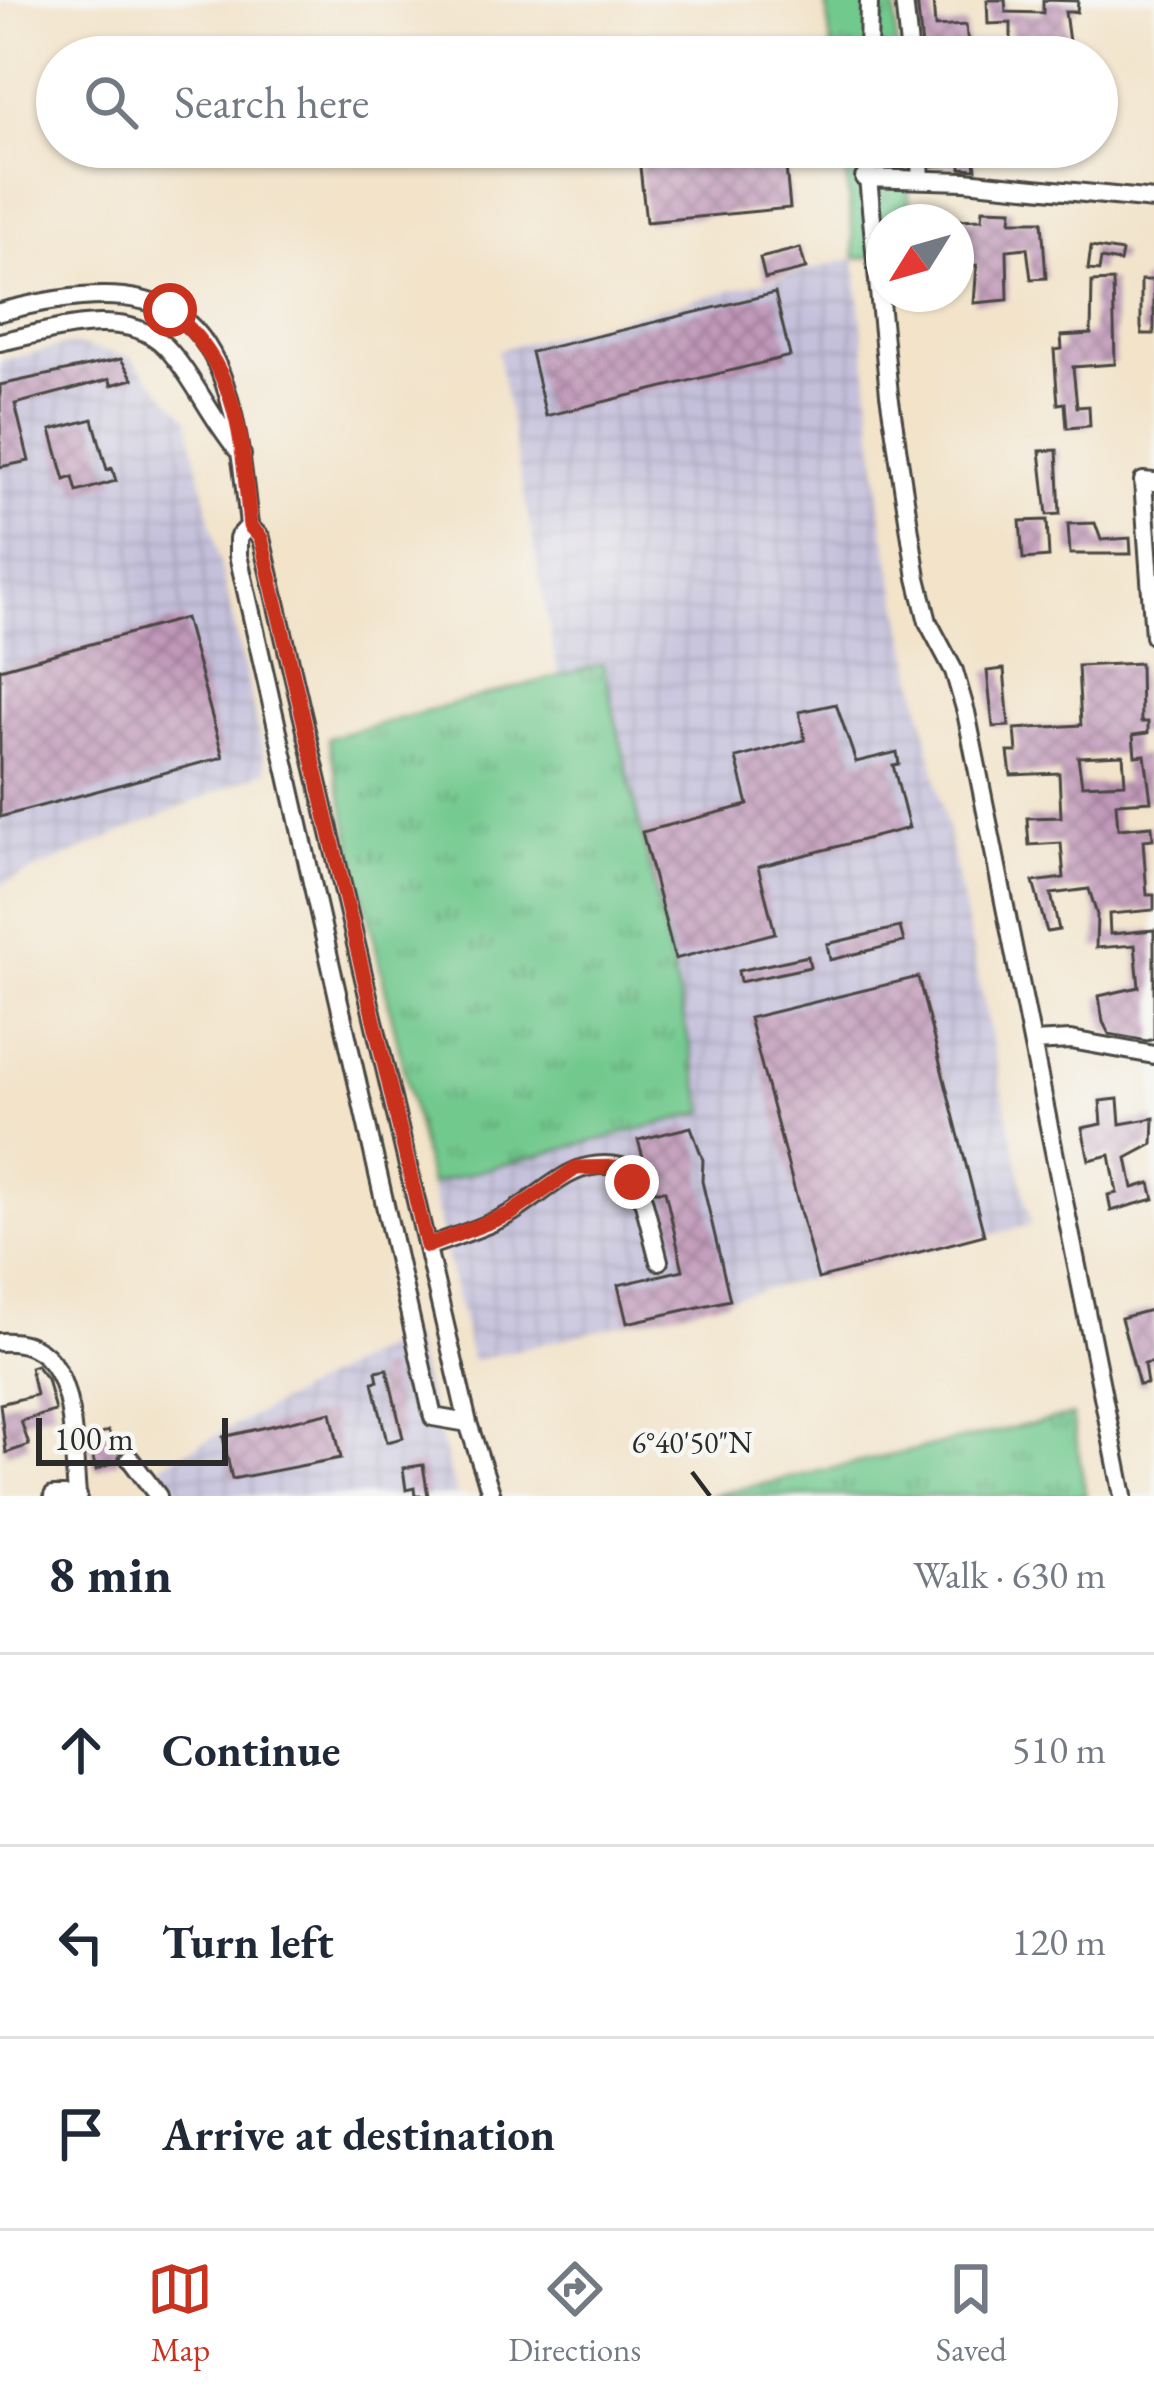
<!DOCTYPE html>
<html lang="en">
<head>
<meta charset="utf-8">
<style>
  :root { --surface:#fff; --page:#f2f2f3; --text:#1f2937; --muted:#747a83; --line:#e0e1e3; --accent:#c8321e }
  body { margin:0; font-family:"EB Garamond",serif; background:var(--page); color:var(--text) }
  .compass { position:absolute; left:866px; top:204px; width:108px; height:108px; border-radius:50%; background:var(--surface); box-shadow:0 3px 9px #0004; rotate:233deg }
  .scale { position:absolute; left:36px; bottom:30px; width:192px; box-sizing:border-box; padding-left:12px; border:6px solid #2b2b2b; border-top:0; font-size:33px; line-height:42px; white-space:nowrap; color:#2b2b2b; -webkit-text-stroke:9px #f6f6f2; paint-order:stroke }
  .stop { position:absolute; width:36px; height:36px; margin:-27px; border:9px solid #c8321e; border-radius:50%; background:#fff }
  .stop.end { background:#c8321e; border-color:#fff; box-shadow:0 3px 12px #0008 }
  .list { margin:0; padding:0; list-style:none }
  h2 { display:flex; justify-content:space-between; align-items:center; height:156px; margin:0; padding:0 48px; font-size:51px }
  h2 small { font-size:39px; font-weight:400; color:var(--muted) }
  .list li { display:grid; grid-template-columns:78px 1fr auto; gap:36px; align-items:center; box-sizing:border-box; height:192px; padding:0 48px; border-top:3px solid var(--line) }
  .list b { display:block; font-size:45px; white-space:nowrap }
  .list em { font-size:39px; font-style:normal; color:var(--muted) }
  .icon { flex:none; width:66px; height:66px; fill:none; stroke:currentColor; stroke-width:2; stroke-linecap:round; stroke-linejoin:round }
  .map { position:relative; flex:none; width:1154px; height:1496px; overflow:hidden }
  .search { position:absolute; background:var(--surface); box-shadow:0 3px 9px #0004; left:36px; right:36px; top:36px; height:132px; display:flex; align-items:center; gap:30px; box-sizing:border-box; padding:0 42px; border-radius:66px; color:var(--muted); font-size:45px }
  .sheet { height:732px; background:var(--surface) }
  nav { display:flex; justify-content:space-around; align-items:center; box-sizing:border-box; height:168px; border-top:3px solid var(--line); background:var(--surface); font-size:33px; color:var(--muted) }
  nav a { display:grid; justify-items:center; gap:6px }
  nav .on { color:var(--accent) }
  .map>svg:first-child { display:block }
  .industrial { fill:url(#industrial-grid) }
  .grass { fill:url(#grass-tufts); stroke:#4e7a5c; stroke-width:3 }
  .building { fill:url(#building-cross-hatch); fill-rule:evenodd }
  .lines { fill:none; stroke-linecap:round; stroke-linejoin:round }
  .minor-casing { stroke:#494743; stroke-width:22 }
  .minor { stroke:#fff; stroke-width:16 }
  .route { stroke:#c8321e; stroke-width:15 }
  .ticks { fill:none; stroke:#2b2b2b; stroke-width:4.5 }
  .ticks-label { font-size:30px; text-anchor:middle; fill:#2b2b2b; stroke:#f6f6f2; stroke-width:9; stroke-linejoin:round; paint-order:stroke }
</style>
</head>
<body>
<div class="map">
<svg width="1154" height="1496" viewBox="0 0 1154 1496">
  <defs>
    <pattern id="industrial-grid" width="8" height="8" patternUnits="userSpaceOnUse" patternTransform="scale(3)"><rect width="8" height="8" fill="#c4c0db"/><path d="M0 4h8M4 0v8" fill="none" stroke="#a9a5bc"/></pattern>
    <pattern id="grass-tufts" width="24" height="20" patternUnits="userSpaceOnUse" patternTransform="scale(3)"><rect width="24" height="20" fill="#72c98e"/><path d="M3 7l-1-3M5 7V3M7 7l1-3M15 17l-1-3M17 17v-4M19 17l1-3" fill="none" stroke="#5ea374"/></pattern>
    <pattern id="building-cross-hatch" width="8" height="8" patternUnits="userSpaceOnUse" patternTransform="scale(3)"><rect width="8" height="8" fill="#c199b9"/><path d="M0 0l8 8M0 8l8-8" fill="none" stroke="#9d7d97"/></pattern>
  </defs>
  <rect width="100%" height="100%" fill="#f6f6f2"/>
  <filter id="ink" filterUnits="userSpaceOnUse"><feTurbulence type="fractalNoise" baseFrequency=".00833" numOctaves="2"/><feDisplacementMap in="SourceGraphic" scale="24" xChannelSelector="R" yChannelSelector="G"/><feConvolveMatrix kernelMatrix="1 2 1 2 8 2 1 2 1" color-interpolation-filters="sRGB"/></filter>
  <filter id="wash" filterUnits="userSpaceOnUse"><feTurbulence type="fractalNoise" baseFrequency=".004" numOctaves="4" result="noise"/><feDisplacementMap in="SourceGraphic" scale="48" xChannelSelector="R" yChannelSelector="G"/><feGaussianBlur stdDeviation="2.7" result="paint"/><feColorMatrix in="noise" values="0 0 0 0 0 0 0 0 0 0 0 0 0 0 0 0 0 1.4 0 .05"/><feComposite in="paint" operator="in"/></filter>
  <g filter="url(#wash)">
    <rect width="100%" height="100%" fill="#f2e3c9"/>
    <!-- industrial -->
    <path class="industrial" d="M855,258L884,532L1031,1225L472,1361L430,1184L704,1112L603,665L558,675L497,350Z
      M71,344L130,357L187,417L267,770L0,885V361Z
      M410,1334L457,1496H184L160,1465Z"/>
    <!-- grass -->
    <path class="grass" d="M826,0H895L897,57H832Z
      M843,147H905L911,222H884V257L855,258Z
      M603,664L705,1112L430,1184L328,738Z
      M1072,1415L1086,1496H709Z"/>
    <g id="blocks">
      <!-- building -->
      <path class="building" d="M917,0H933L935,27L966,25L969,57H923Z
        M987,0H1005L1006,12L1043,13V0L1078,1L1077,12H1065L1071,57H1011V23L988,24Z
        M784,147L790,208L646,222L638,149Z
        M932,147H973L976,169L961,168V163L933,166Z
        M983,209L1012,210L1011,221H1042L1046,278L1031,279L1027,248L1007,250L1008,300L974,303L977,265L958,266L956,220L982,219Z
        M1091,247L1122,252L1120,262L1101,259L1099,271L1088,270Z
        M800,248L806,269L765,279L760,258Z
        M1141,280H1154V334H1142L1141,327Z
        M1113,281L1115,364L1073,367L1077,407L1089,406L1090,426L1067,428L1065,403L1058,404L1054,350L1062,349L1061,336L1091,334L1092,282Z
        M775,293L790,356L546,416L531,352Z
        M121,359L133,379L111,385L110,379L15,404L29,461L0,467V385Z
        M93,419L107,470L112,468L116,481L77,492L73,477L65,480L51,430Z
        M1057,450L1060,514L1047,515L1040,451Z
        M1047,520L1049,557L1023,559L1020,521Z
        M1095,523L1101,540L1130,538L1131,554H1070L1068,524Z
        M185,618L223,757L0,817V669Z
        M1140,663L1141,722H1148V733L1133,735L1135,756L1145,755L1151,801L1116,803L1118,829L1152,826L1153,839L1143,840L1147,895H1154V910L1109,914L1110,934L1154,930V1039L1147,1041L1109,1034L1103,1022L1099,996L1139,987L1135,945L1096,948L1097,915L1089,889L1051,894L1059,930L1047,932L1033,882L1064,878L1061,843L1029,845L1027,818L1061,817L1059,773L1011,775L1008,752H1017L1015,729L1081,725L1078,666ZM1123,755L1125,783L1082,785L1078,757Z
        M1004,669L1009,726L993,727L987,671Z
        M836,704L856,762L897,752L899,764L893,765L909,828L758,867L775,933L675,959L642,832L748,805L736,758L805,740L799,712Z
        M900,927L904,942L830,960L827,944Z
        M808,956L810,967L740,982L738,971Z
        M918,977L984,1235L818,1279L749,1018Z
        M1118,1099L1120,1124L1154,1118L1153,1144L1127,1158L1133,1188L1150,1183L1154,1199L1111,1211L1108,1195L1117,1193L1110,1155L1089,1160L1082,1128L1102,1124L1100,1101Z
        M691,1127L703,1160L702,1181L730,1300L627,1323L618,1285L683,1270L665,1191H653L638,1140Z
        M1154,1309V1362L1144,1364L1147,1384L1139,1385L1121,1318Z
        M36,1365L47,1379L55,1411L21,1421L29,1445L6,1453L0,1404L36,1395L30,1367Z
        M387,1369L403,1438L387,1442L373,1382L378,1381L376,1371Z
        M331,1412L341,1458L232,1479L223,1437Z
        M108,1431L121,1451L118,1461L96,1470L88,1440Z
        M423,1465L428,1496H415L414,1488L406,1490L403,1468Z"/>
    </g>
  </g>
  <g filter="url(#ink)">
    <use href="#blocks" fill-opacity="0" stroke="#494743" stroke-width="3"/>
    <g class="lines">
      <defs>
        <path id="minor" d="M904,0L910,57
          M868,57L869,0
          M865,147L889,394L917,578L928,622L954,671L966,712L1123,1496
          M919,147L921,178
          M864,178L965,181L1154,200
          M0,312C206,258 231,343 249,526L261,538L468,1423
          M0,342C49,332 124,305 165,346C193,375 213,423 242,455
          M1154,482L1143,481L1154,636
          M249,526L238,538V555L433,1417L468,1423L492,1496
          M1032,1042L1071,1040L1154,1055
          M427,1247C453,1237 481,1229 506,1216C547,1194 570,1156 622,1167L643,1199L659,1261
          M0,1342C80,1336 71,1437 77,1494
          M130,1459L158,1496
          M53,1496H78"/>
      </defs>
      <!-- minor casing -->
      <use href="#minor" class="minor-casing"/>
      <!-- minor -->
      <use href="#minor" class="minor"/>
    </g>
  </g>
  <g class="lines" filter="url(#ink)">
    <!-- route -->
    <path class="route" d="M170,310C242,372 241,438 250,526L261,538L427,1246L510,1214L576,1168L622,1167L632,1182"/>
  </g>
  <!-- ticks -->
  <path class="ticks" d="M692,1472L710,1496"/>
  <g class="ticks-label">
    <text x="692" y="1453">6°40'50"N</text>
  </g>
</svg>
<svg class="compass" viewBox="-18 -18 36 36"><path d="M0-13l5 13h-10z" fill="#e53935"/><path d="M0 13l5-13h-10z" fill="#747a83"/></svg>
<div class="scale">100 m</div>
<div class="stop" style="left:170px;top:310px"></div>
<div class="stop end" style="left:632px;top:1182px"></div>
<div class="search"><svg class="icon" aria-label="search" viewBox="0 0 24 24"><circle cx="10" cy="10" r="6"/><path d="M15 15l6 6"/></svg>Search here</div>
</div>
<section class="sheet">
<h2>8 min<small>Walk · 630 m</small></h2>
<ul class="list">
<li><svg class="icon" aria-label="ahead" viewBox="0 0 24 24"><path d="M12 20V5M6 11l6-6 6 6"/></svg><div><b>Continue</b></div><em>510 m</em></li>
<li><svg class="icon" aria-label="left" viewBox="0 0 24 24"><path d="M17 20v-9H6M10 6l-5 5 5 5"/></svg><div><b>Turn left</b></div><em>120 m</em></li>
<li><svg class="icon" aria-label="arrive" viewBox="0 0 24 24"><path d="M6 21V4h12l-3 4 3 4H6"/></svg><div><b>Arrive at destination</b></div></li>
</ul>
</section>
<nav>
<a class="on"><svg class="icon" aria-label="map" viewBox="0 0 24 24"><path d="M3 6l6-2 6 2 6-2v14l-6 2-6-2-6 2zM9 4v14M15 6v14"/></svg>Map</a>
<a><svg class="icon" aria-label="directions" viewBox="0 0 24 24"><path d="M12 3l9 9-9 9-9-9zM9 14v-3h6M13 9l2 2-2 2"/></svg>Directions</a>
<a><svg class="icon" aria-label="saved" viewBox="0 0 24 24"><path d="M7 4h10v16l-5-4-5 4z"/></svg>Saved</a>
</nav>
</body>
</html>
